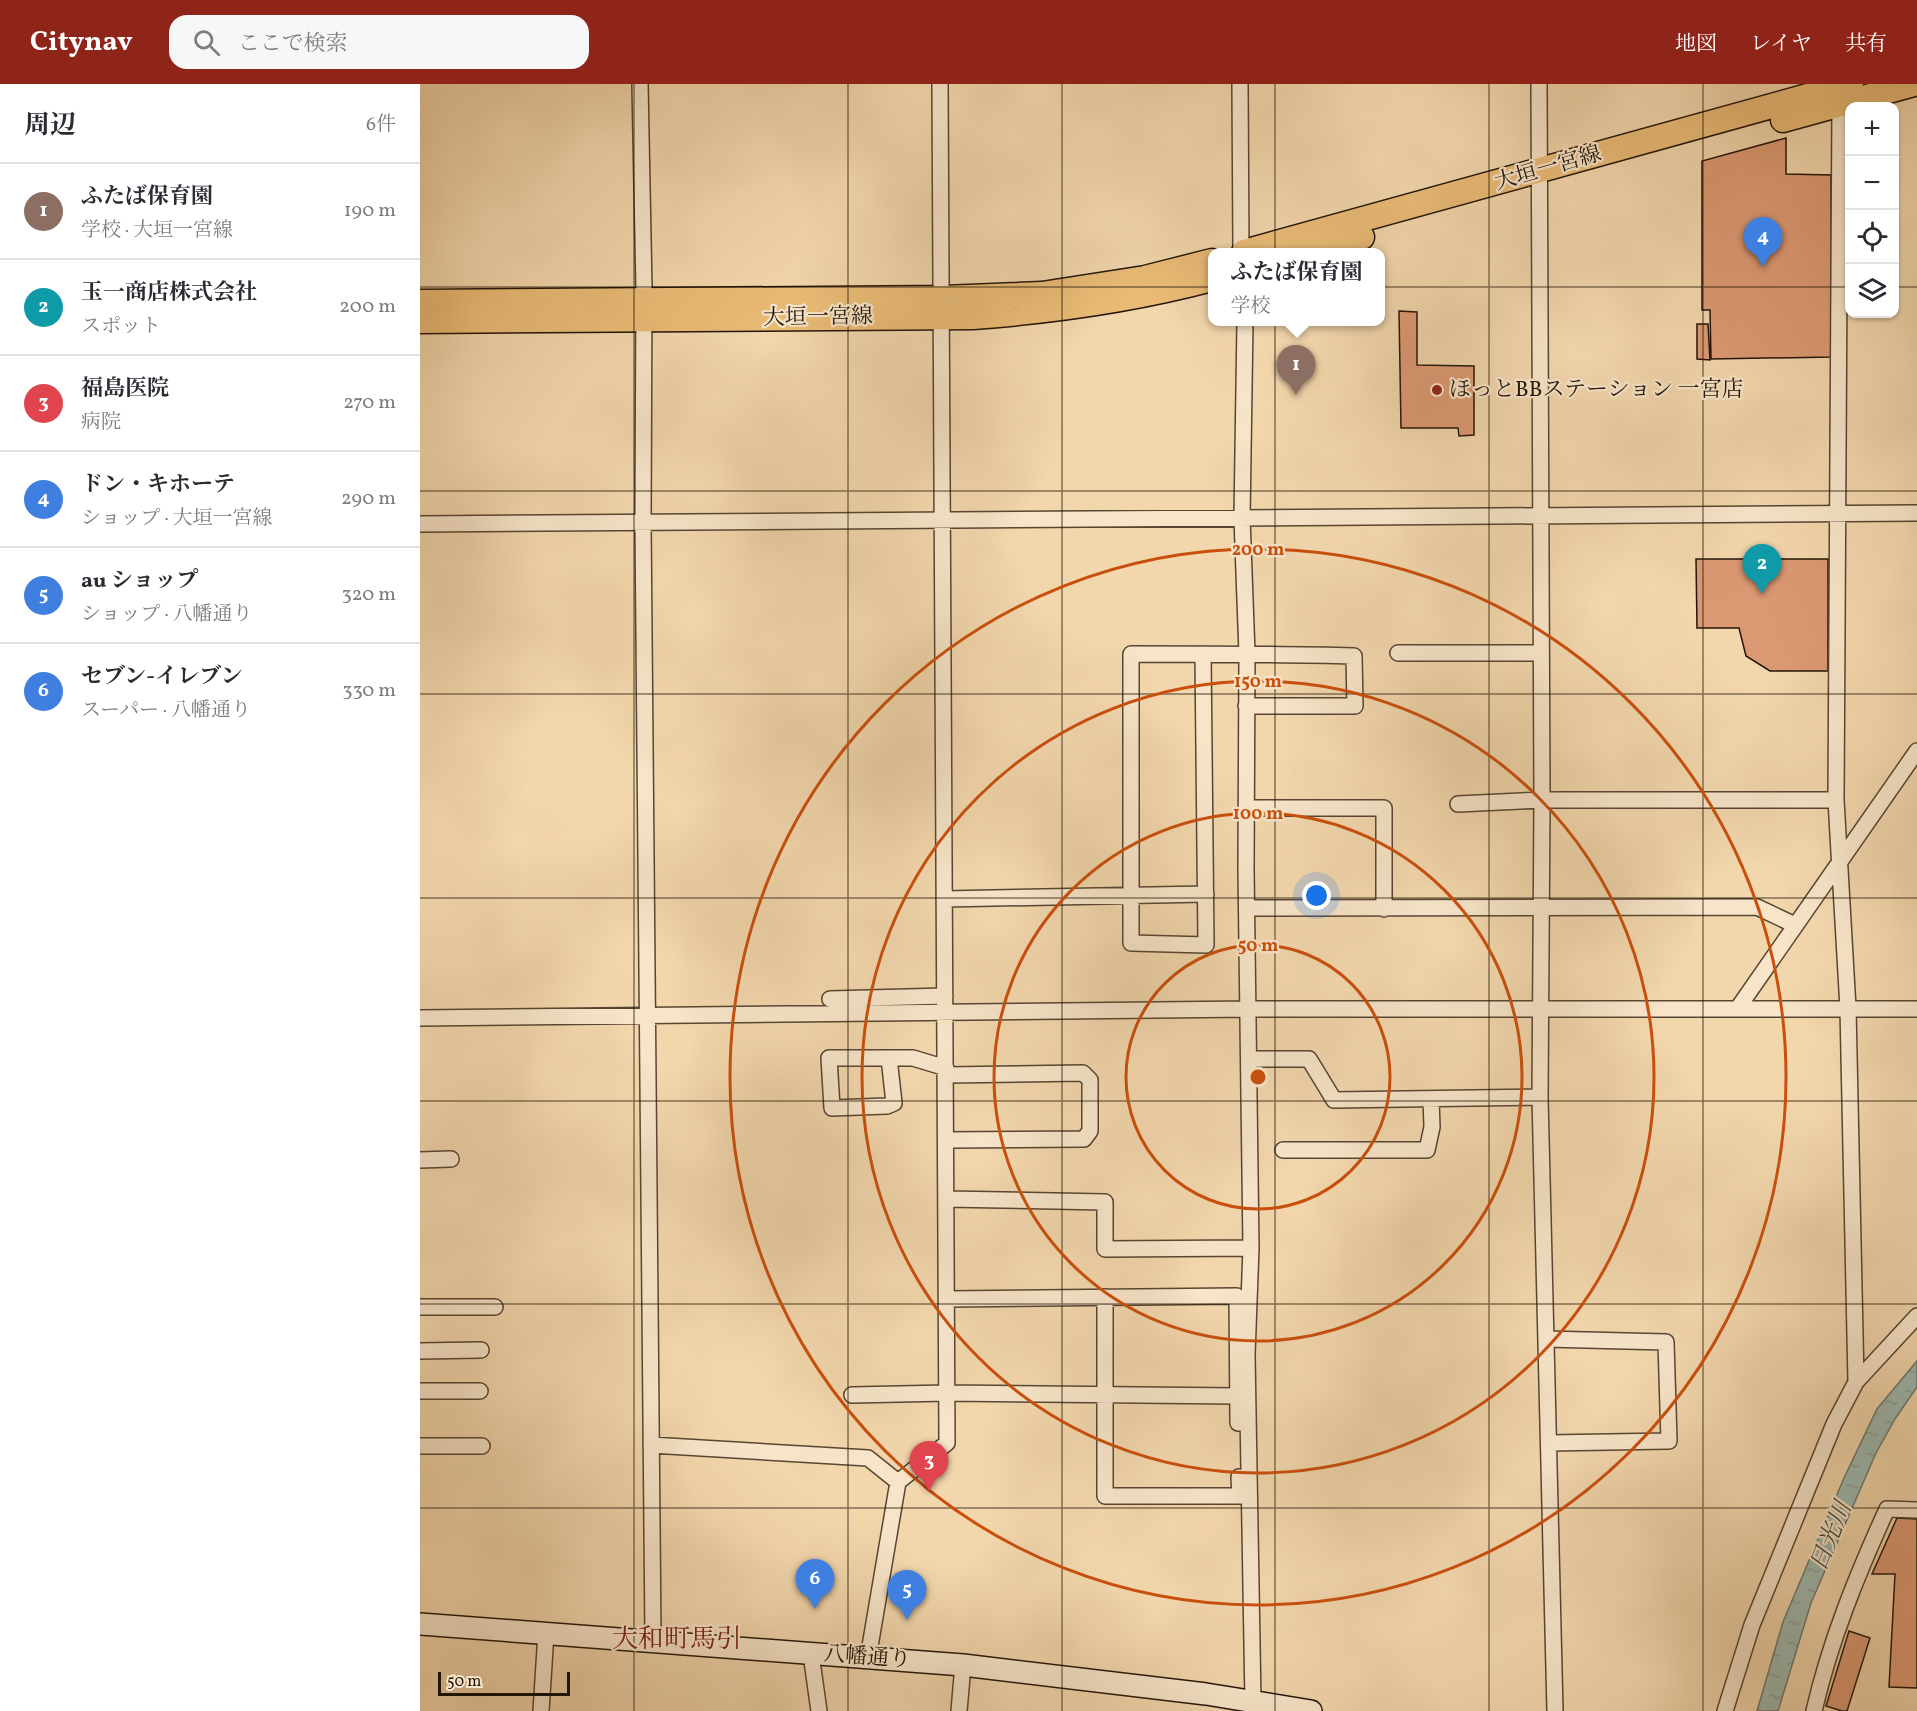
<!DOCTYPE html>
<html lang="ja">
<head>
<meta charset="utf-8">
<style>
  :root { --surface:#fff; --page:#f7f7f7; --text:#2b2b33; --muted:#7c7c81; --line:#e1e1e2; --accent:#8f2418 }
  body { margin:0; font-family:Vollkorn,"Noto Serif JP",serif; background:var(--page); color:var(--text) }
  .controls { position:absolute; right:18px; top:18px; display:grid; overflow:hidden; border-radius:12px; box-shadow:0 2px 4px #0004 }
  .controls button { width:54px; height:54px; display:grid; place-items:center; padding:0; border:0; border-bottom:2px solid var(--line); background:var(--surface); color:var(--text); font:30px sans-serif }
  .scale { position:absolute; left:18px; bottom:15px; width:132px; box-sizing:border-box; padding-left:6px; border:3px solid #231609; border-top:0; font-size:16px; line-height:21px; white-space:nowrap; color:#231609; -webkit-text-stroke:4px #f7e4c9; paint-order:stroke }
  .you { position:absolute; left:897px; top:812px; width:21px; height:21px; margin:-15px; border:4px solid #fff; border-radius:50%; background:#1a73e8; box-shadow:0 0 0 9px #1a73e833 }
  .badge { display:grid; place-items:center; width:39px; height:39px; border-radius:50%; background:var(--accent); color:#fff; font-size:20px; font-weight:700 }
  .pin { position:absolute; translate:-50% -50px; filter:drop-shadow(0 2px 3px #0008) }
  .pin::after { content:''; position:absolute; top:32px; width:21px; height:18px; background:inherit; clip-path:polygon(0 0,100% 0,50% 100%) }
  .popup { position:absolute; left:788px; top:164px; width:177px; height:78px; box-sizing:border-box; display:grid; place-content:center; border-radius:12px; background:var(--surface); filter:drop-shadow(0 2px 4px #0005); font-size:20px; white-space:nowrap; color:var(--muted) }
  .popup b { font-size:22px; color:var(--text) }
  .popup::after { content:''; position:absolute; left:50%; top:100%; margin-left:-12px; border:12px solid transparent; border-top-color:var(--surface) }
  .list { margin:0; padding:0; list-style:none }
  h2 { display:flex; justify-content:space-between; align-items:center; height:78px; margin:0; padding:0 24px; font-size:26px }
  h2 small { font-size:20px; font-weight:400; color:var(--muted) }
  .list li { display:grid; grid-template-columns:39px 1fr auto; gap:18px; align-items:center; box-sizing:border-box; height:96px; padding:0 24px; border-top:2px solid var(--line) }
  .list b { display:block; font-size:22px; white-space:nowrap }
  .list p { margin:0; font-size:20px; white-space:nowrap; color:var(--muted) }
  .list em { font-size:20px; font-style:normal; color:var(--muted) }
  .icon { flex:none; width:33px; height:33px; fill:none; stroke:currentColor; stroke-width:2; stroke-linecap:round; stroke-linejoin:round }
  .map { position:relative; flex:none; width:1497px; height:1627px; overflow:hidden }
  header { display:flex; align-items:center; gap:36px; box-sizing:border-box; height:84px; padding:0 30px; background:var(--accent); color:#fff }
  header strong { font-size:28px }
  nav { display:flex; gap:33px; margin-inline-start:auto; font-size:21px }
  .search { width:420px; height:54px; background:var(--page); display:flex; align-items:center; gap:15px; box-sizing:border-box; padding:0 21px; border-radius:18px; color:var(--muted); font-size:22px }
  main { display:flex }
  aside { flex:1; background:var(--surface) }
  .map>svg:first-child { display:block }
  .water { fill:url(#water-ripples); stroke:#6c776d; stroke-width:1.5 }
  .building { fill:#db9973; stroke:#231609; stroke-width:1.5 }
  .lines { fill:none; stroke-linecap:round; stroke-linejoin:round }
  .street-casing { stroke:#574632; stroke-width:18 }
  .secondary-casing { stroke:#231609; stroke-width:24 }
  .primary-casing { stroke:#231609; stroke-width:27 }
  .street { stroke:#f7e4c9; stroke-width:15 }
  .secondary { stroke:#f7e4c9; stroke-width:21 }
  .primary { stroke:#e9bb76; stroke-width:24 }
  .grid { fill:none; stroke:#231609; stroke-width:1.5; stroke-opacity:0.55 }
  .ring { fill:none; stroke:#ca4f0c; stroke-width:3 }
  .poi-dot { fill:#8f2418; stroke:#f7e4c9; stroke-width:2 }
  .labels { text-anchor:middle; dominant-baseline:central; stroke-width:4.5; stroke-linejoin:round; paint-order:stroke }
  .street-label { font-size:22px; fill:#231609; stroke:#f7e4c9 }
  .poi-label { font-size:22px; fill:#231609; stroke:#f7e4c9; text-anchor:start }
  .water-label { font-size:24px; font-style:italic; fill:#4d4f43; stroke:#f7e4c9 }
  .quarter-label { font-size:26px; fill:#7a1f14; stroke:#f7e4c9 }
  .centre { fill:#ca4f0c; stroke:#f7e4c9; stroke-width:3 }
  .ring-label { font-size:18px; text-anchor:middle; font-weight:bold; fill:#ca4f0c; stroke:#f7e4c9; stroke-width:4.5; stroke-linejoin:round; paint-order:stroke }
</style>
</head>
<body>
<header>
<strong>Citynav</strong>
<div class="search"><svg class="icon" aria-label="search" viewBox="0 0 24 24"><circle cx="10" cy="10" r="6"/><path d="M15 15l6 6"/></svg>ここで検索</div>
<nav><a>地図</a><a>レイヤ</a><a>共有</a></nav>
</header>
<main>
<aside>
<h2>周辺<small>6件</small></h2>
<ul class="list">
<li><span class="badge" style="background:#8d6e63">1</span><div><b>ふたば保育園</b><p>学校 · 大垣一宮線</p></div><em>190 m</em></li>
<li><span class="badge" style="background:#0f9aa8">2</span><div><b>玉一商店株式会社</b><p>スポット</p></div><em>200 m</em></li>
<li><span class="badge" style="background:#e0444e">3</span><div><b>福島医院</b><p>病院</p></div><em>270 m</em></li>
<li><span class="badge" style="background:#3f7fe0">4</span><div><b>ドン・キホーテ</b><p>ショップ · 大垣一宮線</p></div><em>290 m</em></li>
<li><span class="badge" style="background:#3f7fe0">5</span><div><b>au ショップ</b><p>ショップ · 八幡通り</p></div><em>320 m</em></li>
<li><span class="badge" style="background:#3f7fe0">6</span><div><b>セブン-イレブン</b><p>スーパー · 八幡通り</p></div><em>330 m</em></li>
</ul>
</aside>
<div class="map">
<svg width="1497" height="1627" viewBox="0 0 1497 1627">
  <defs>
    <pattern id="water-ripples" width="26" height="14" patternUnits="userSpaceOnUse" patternTransform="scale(1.5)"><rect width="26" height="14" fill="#9cb8b0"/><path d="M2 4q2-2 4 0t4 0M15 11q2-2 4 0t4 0" fill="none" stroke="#869d96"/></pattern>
  </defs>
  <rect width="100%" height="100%" fill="#f2d6ac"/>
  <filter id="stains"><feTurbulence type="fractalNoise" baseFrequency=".00333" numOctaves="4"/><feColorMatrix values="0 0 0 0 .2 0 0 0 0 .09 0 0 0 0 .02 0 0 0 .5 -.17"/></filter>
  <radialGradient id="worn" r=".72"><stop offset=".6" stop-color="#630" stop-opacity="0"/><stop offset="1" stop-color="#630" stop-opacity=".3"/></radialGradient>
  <!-- water -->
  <path class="water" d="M1497,1277V1303L1475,1335L1456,1369L1391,1519L1358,1627H1337L1363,1538L1424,1394L1457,1325Z"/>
  <!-- building -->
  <path class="building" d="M1366,54V90L1411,91L1412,273L1291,275L1290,226H1282V77Z
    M979,227L997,228V281L1054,282V351L1039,352L1038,344H981Z
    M1277,240H1288L1290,276L1277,275Z
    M1276,475H1408V587H1350L1326,572L1319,544H1277Z
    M1477,1434L1497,1435V1604L1469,1603L1475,1490H1452Z
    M1429,1547L1450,1554L1427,1627H1422L1406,1622Z"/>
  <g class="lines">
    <defs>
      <path id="street" d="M220,0L224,205L223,438L233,1556
        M820,0L821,168
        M1119,0L1122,716L1120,1013L1135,1627
        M1420,21L1416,716L1428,924L1436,1298
        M825,238L822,434L827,570L826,785L831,1164L827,1271L833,1618
        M0,440L1497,429
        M978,569H1121
        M783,570L786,861L711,859V570C785,570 860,570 934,572L935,622H826
        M1038,720L1122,716H1416
        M826,724H964V825
        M524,815L786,810
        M827,824L1337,823L1375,841
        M410,915L525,912
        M1318,924L1497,667
        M0,934L829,925H1497
        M469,974L474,1019L467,1022L412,1024L409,974H493L526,984
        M829,975H889L914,1016L1120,1013
        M526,991L663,989L670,996V1047L664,1055L526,1056
        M863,1066H1007L1012,1043L1011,1016
        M0,1076L31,1075
        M526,1115L685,1118V1165L831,1164
        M685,1213V1412H820L819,1393
        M528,1215L817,1212L818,1339
        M0,1223H75
        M1126,1255L1246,1258L1249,1357L1129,1359
        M0,1267L61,1266
        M0,1307H60
        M432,1311L527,1309L817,1312
        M231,1361L448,1374L478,1398
        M0,1362H62
        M391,1570L399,1627
        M448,1574L478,1398L527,1359L520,0
        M121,1627L126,1549
        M539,1627L543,1581
        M1305,1627L1332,1541L1414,1340L1436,1298L1497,1232
        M1394,1627C1410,1557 1437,1491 1467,1425L1497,1426"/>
      <path id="secondary" d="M0,1540L543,1581L786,1610L891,1627"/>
      <path id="primary" d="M1363,36L1494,0
        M824,168L1431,0
        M888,168L942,153
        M0,218L523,214L622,210L725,194L792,177
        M0,237L553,233C634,227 713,216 792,195"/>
    </defs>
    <!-- street casing -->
    <use href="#street" class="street-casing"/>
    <!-- secondary casing -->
    <use href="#secondary" class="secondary-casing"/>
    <!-- primary casing -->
    <use href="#primary" class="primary-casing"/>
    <!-- street -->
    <use href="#street" class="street"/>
    <!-- secondary -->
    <use href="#secondary" class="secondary"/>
    <!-- primary -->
    <use href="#primary" class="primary"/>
  </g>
  <!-- grid -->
  <path class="grid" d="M214,0V1627M428,0V1627M642,0V1627M855,0V1627M1069,0V1627M1283,0V1627M0,203H1430M1474,203H1497M0,407H1497M0,610H1497M0,814H1497M0,1017H1497M0,1220H1497M0,1424H1497"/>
  <!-- distance rings -->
  <g class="ring">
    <circle cx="838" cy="993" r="132"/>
    <circle cx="838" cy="993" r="264"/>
    <circle cx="838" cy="993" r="396"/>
    <circle cx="838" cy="993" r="528"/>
  </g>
  <!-- markers -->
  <circle class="poi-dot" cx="1017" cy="306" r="6"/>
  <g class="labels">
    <!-- street labels -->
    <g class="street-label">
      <text transform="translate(1128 85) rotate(-16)">大垣一宮線</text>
      <text transform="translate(398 234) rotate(-1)">大垣一宮線</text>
      <text transform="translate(447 1574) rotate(4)">八幡通り</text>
    </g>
    <!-- poi labels -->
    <g class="poi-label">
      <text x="1029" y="306">ほっとBBステーション 一宮店</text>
    </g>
    <!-- water labels -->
    <g class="water-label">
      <text transform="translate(1412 1453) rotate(-68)">日光川</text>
    </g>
    <!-- quarter labels -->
    <g class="quarter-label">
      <text x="257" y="1556">大和町馬引</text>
    </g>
  </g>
  <circle cx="838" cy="993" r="9" class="centre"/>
  <g class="ring-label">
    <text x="838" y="471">200 m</text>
    <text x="838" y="603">150 m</text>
    <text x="838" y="735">100 m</text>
    <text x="838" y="867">50 m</text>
  </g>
  <rect width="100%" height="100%" filter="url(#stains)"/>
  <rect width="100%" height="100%" fill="url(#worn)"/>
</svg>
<div class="controls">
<button>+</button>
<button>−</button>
<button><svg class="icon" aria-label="locate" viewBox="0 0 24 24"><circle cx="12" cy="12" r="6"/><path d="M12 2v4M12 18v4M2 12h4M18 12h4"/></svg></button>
<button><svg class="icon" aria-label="layers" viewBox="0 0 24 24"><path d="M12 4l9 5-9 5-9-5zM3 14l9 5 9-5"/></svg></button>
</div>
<div class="scale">50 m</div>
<div class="you"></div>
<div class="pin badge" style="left:876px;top:311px;background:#8d6e63">1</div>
<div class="popup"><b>ふたば保育園</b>学校</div>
<div class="pin badge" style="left:1342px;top:510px;background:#0f9aa8">2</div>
<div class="pin badge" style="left:509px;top:1407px;background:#e0444e">3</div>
<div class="pin badge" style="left:1343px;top:183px;background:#3f7fe0">4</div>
<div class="pin badge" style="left:487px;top:1536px;background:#3f7fe0">5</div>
<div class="pin badge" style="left:395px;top:1525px;background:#3f7fe0">6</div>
</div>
</main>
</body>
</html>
